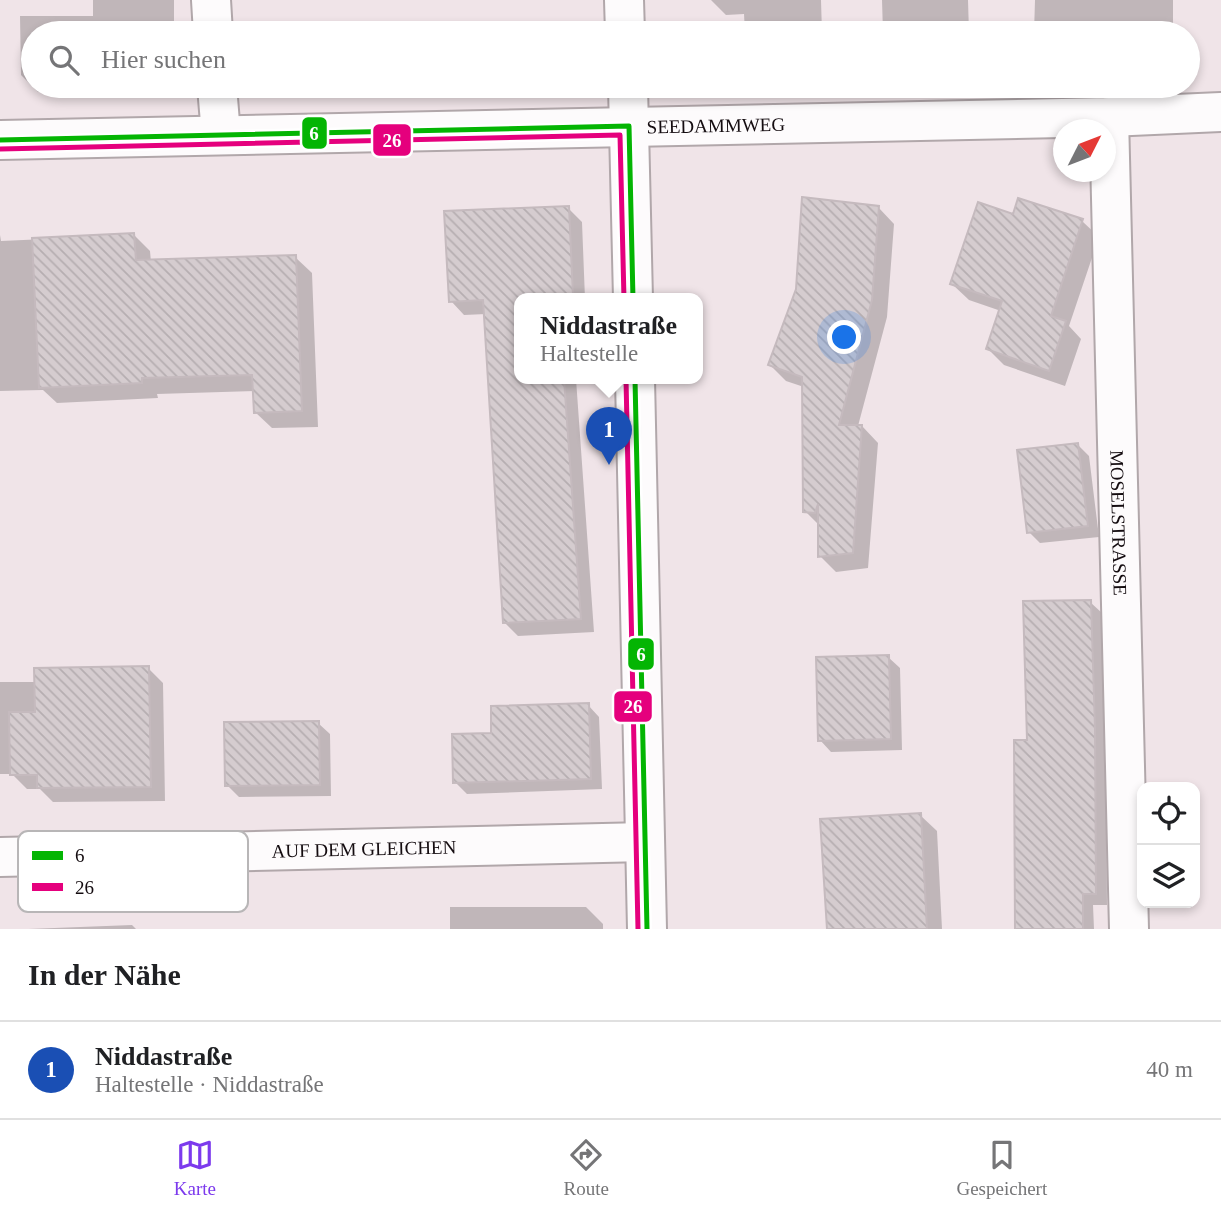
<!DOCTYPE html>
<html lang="de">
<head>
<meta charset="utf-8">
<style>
  :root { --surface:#fff; --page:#f2f2f2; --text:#202124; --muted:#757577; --line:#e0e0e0; --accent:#7c3aed }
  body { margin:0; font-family:Georgia,serif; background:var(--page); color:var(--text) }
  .controls { position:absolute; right:21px; bottom:21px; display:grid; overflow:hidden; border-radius:14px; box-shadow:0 4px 10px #0003 }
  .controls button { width:63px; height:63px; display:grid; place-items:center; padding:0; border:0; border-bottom:2px solid var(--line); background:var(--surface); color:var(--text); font:35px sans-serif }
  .compass { position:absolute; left:1053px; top:119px; width:63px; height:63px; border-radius:50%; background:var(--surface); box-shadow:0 4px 10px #0003; rotate:48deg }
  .you { position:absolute; left:845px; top:338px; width:24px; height:24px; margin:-18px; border:5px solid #fff; border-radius:50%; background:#1a73e8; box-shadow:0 0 0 10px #1a73e833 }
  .badge { display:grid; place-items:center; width:46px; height:46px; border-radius:50%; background:var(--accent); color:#fff; font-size:23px; font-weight:700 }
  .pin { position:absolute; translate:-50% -58px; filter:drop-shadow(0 2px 4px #0008) }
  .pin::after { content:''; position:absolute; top:37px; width:24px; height:21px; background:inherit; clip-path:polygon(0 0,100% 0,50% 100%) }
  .popup { position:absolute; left:514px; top:293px; width:189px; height:91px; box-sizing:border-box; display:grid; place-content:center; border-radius:14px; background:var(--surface); filter:drop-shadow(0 2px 5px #0005); font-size:23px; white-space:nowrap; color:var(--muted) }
  .popup b { font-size:26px; color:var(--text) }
  .popup::after { content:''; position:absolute; left:50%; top:100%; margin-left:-14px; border:14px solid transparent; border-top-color:var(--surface) }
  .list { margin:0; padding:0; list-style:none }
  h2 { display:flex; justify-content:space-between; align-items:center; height:91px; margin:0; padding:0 28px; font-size:30px }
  h2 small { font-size:23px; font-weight:400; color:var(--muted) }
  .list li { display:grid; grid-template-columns:46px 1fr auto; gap:21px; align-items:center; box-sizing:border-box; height:98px; padding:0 28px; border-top:2px solid var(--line) }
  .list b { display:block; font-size:26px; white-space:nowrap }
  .list p { margin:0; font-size:23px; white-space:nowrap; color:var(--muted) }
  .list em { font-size:23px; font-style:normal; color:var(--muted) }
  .icon { flex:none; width:38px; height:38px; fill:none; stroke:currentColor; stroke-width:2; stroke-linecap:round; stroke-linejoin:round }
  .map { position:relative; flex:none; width:1221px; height:929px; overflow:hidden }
  .search { position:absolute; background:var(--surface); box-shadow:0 4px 10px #0003; left:21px; right:21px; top:21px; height:77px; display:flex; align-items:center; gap:18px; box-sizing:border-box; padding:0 24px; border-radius:38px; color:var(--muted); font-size:26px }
  .sheet { height:189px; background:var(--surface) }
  nav { display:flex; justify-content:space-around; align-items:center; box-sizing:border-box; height:98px; border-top:2px solid var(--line); background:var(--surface); font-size:19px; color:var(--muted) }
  nav a { display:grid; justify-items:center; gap:4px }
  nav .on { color:var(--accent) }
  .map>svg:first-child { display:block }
  .shadow { fill:#0003 }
  .building { fill:url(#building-back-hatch); stroke:#c5babe; stroke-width:2 }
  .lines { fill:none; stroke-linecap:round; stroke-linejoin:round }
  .minor-casing { stroke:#b1a7aa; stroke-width:42 }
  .minor { stroke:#fdfbfc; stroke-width:38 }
  .bus-1-casing { stroke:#fff; stroke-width:10 }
  .bus-2-casing { stroke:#fff; stroke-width:10 }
  .bus-1 { stroke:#04b503; stroke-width:5 }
  .bus-2 { stroke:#e5007d; stroke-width:5 }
  .labels { text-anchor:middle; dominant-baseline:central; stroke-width:7; stroke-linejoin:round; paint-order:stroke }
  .street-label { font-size:19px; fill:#140c10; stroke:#fff }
  .key { fill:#fff; stroke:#b8b6b7; stroke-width:2 }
  .key-label { font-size:19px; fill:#140c10 }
  .line-badge { stroke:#fff; stroke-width:2.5 }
  .badge-label { font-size:19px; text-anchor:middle; font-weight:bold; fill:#fff }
</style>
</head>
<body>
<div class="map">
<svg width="1221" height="929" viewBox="0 0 1221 929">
  <defs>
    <pattern id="building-back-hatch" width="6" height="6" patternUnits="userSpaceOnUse" patternTransform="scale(1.75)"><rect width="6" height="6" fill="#d5cccf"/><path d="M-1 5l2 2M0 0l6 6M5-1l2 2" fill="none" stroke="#b6aeb1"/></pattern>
  </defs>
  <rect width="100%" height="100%" fill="#f0e4e8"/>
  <!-- shadow -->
  <path class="shadow" d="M93,0H174V33H33V86H175V90L38,92L21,75L20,16H93Z
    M711,0H821L822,33H745L744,14L726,15Z
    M882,0H968L969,33H883Z
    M1035,0H1173V33H1034Z
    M878,207L894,224L887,317L858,426H862L878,443L868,568L836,572L820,556V526L805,511L804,387L786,381L770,365Z
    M568,208L582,222L585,299H520V379H576L594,632L518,636L504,622L486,314L464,315L451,301Z
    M1014,216L1082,221L1099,237L1069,326L1081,339L1065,386L1004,365L988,349L1001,311L969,300L952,284Z
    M0,235L1,241L134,235L150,251L151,262L295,257L312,273L318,427L272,428L255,412V391L157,394L158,398L57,403L43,390L0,391Z
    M1078,445L1089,456L1099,537L1040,543L1029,532Z
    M1090,602L1102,613L1106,740L1107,905H1093L1094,929H1017L1029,742Z
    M888,657L900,668L902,750L831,752L820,740Z
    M148,668L163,683L165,801L53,802L40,789H27L12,774H0V682H36Z
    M588,705L599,717L602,789L467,794L455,782L493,735Z
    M318,723L330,734L331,796L239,797L227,785Z
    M920,815L937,831L942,929H828Z
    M450,907H586L603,924V929H450Z
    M132,925L136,929H28Z"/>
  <!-- building -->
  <path class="building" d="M802,197L879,206L872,300L839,425H862L853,553L818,557V504L815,513L803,512L802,377L768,365L796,289Z
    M1018,198L1083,219L1051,316L1066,321L1049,371L986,349L1002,301L950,284L978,202L1013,214Z
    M569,206L573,296L520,299V379H564L581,619L503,623L483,300L449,302L444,211Z
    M134,233L136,260L296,255L302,411L254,413L252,375L142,378V383L39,388L32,238Z
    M1078,443L1088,526L1027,533L1017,450Z
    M1091,600L1095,728L1096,894H1083V929H1015L1014,740H1027L1023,601Z
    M889,655L891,739L818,741L816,657Z
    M149,666L151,787L37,788V775H10L9,712H35L34,668Z
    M589,703L591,779L453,783L452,734L491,733V706Z
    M319,721L320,785L225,786L224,722Z
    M921,813L927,929H827L820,819Z"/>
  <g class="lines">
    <defs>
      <g id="minor">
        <path d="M211,0L213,33"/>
        <path d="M624,0L625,33"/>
        <path d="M217,86L221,135"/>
        <path d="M628,86L633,299"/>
        <path id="s1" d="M1109,117L1129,929"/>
        <path id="s2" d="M0,140L1109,117L1221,112"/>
        <path d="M635,379L647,929"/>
        <path id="s3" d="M0,857L645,842"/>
      </g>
    </defs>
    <!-- minor casing -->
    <use href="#minor" class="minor-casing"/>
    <!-- minor -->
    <use href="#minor" class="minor"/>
    <defs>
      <path id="bus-1" d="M629,126L633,299
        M0,140L629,126
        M635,379L647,929"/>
      <path id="bus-2" d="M0,149L620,135L624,299
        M626,379L638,929"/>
    </defs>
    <!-- bus-1 casing -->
    <use href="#bus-1" class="bus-1-casing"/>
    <!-- bus-2 casing -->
    <use href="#bus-2" class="bus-2-casing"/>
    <!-- bus-1 -->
    <use href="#bus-1" class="bus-1"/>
    <!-- bus-2 -->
    <use href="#bus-2" class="bus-2"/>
  </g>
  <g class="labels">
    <!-- street labels -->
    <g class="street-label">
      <text stroke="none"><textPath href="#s2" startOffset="716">SEEDAMMWEG</textPath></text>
      <text stroke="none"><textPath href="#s1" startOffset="406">MOSELSTRASSE</textPath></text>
      <text stroke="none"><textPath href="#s3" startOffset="364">AUF DEM GLEICHEN</textPath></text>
    </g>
  </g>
  <!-- legend -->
  <rect x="18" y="831" width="230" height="81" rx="10" class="key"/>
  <rect x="32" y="851" width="31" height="9" fill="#04b503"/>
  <rect x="32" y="883" width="31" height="8" fill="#e5007d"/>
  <g class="key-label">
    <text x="75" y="862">6</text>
    <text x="75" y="894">26</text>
  </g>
  <g class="line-badge">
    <rect x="301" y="116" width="27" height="34" rx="7" fill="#04b503"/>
    <rect x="372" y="123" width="40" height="34" rx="7" fill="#e5007d"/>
    <rect x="627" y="637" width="28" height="34" rx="7" fill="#04b503"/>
    <rect x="613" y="690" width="40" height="33" rx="7" fill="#e5007d"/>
  </g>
  <g class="badge-label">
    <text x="314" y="140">6</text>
    <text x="392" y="147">26</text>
    <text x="641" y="661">6</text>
    <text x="633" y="713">26</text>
  </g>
</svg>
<div class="controls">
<button><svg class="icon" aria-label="locate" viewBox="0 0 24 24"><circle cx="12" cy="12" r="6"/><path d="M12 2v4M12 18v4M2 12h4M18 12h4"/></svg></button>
<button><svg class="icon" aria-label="layers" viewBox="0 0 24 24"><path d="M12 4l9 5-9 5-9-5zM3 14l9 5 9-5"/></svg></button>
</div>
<svg class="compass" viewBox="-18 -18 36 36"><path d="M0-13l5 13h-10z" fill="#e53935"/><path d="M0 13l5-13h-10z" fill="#757577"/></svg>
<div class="you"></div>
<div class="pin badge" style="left:609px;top:465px;background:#1a4fb4">1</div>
<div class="popup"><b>Niddastraße</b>Haltestelle</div>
<div class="search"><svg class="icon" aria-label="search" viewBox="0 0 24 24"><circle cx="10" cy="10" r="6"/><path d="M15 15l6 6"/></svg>Hier suchen</div>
</div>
<section class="sheet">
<h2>In der Nähe<small></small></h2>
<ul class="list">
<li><span class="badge" style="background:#1a4fb4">1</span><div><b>Niddastraße</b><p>Haltestelle · Niddastraße</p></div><em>40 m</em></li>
</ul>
</section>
<nav>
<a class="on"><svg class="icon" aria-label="map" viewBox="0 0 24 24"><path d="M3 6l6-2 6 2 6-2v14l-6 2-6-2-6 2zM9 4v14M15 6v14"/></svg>Karte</a>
<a><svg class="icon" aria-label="directions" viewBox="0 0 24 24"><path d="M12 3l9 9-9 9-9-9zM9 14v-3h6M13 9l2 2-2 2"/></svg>Route</a>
<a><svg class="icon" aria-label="saved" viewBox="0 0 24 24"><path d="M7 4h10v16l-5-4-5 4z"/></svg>Gespeichert</a>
</nav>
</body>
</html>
